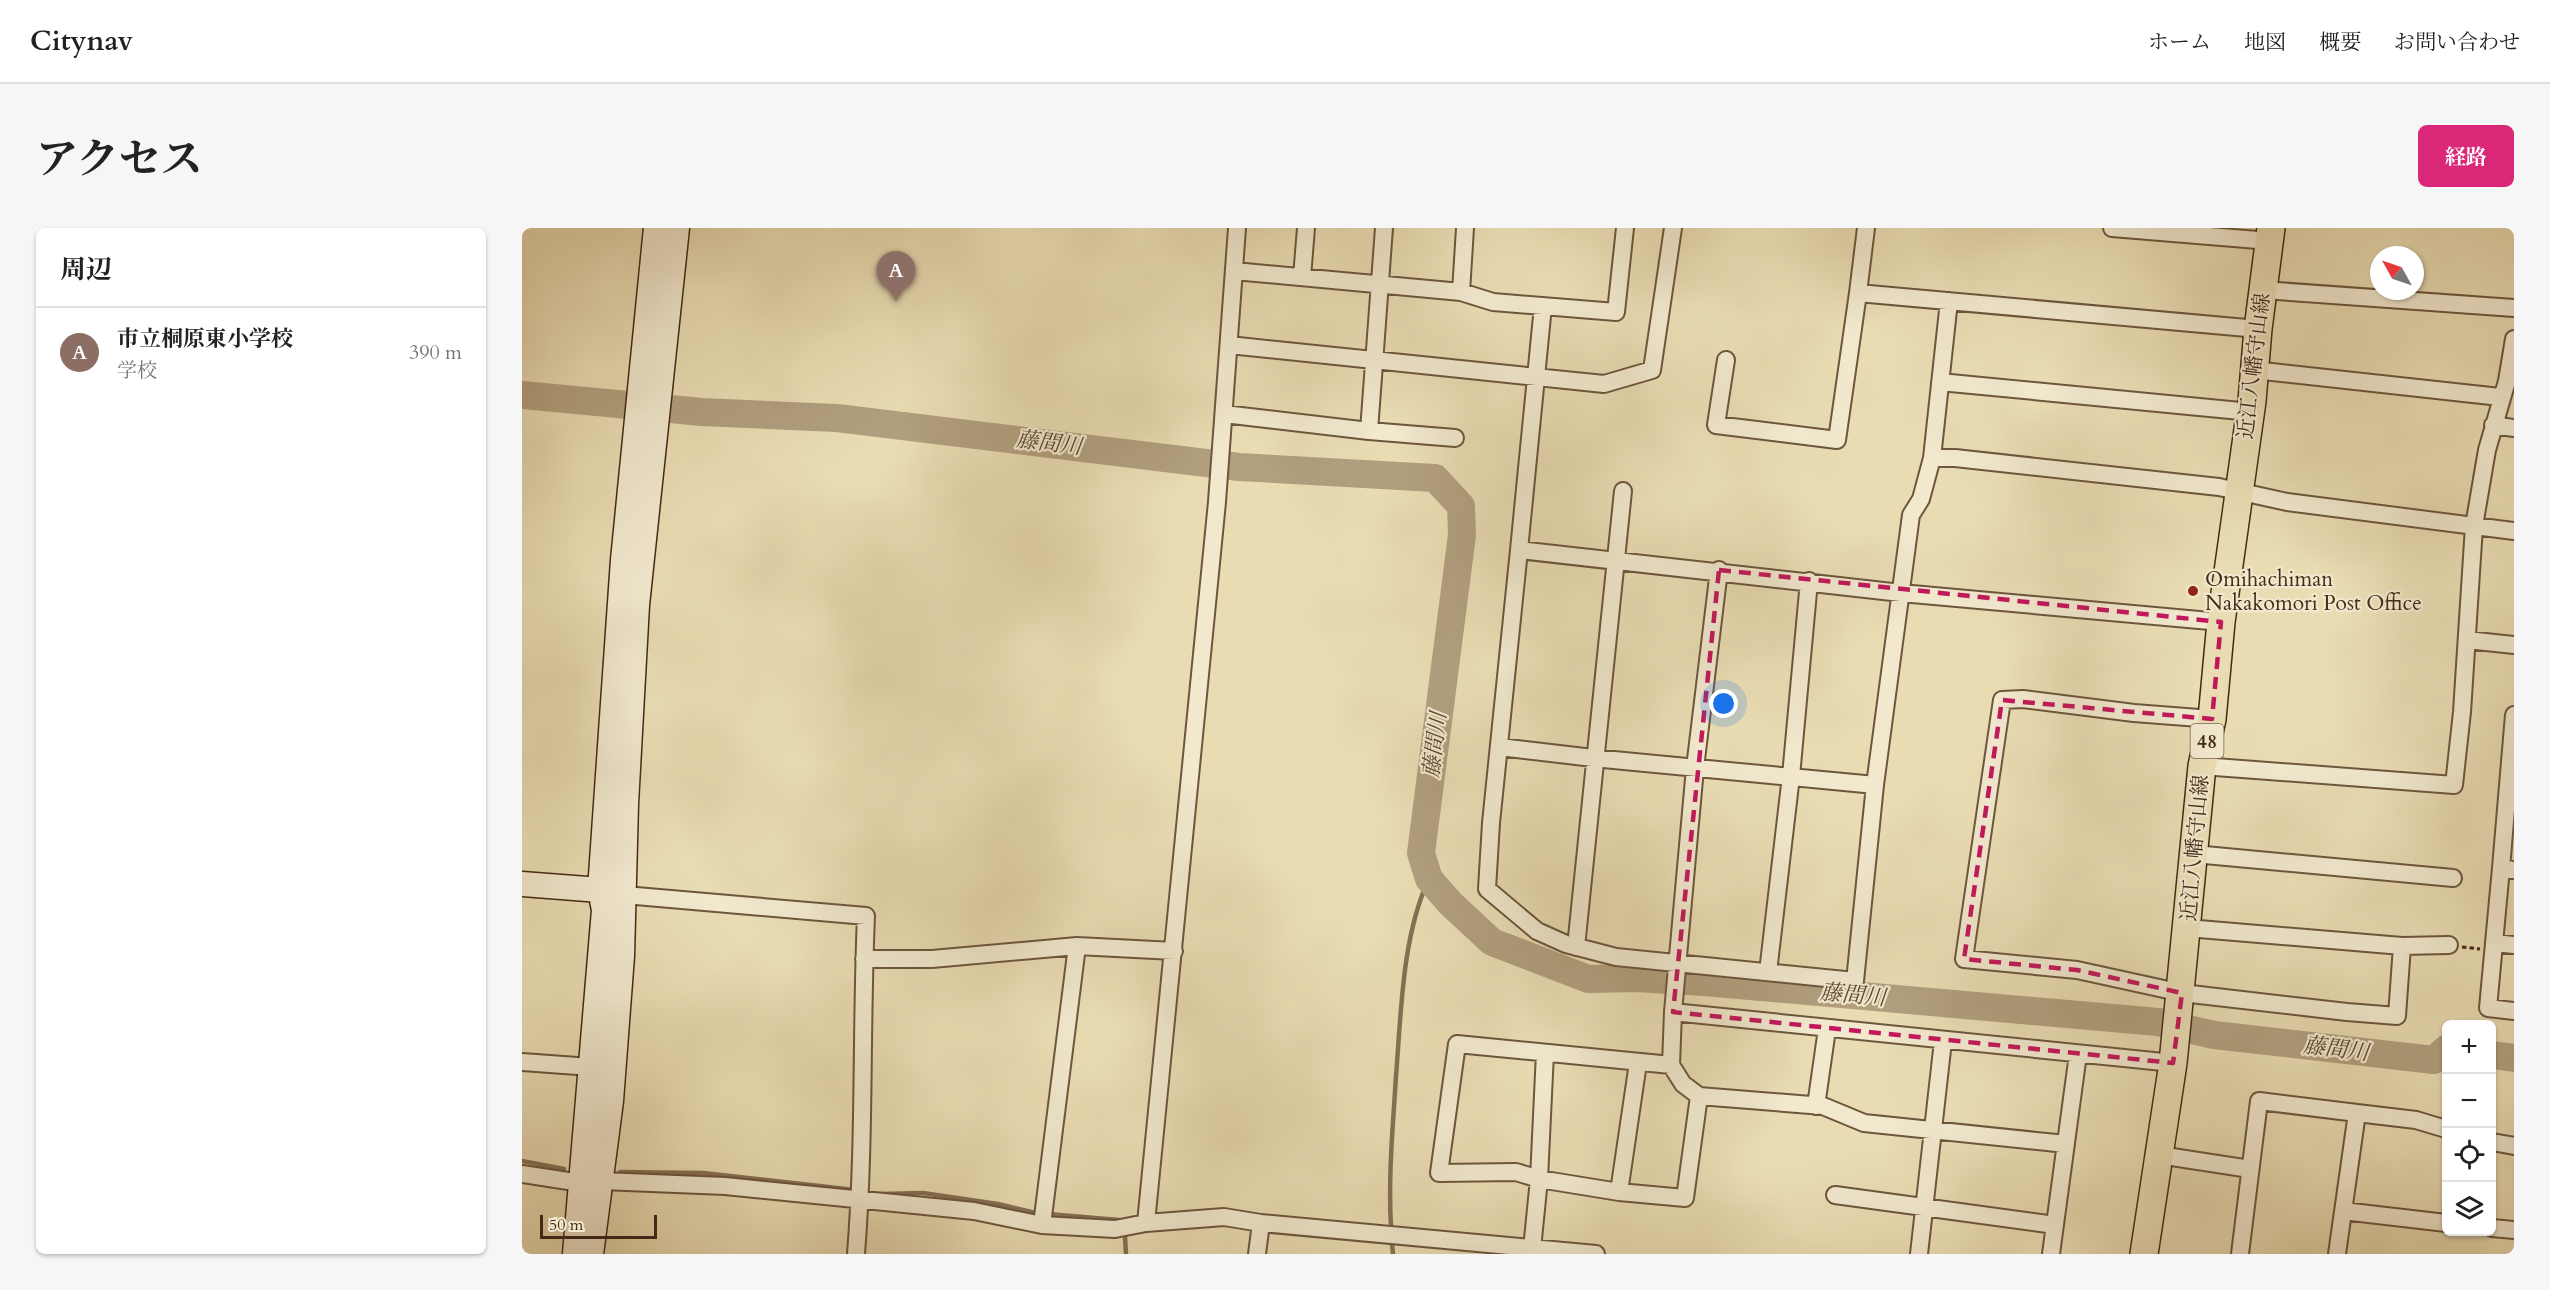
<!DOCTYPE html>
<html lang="ja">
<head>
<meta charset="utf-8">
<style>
  :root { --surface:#fff; --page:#f6f6f6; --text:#222; --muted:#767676; --line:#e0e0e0; --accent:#db2777 }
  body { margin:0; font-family:Cardo,"Noto Serif JP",serif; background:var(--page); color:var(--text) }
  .controls { position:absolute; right:18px; bottom:18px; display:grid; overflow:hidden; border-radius:9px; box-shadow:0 2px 4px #0004 }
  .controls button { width:54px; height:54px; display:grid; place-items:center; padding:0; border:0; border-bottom:2px solid var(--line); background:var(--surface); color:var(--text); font:30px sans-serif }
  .compass { position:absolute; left:1848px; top:18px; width:54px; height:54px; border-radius:50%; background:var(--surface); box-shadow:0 2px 4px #0004; rotate:310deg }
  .scale { position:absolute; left:18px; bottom:15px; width:117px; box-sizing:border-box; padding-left:6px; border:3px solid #442a16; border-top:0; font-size:16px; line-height:21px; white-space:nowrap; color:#442a16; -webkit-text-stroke:4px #f1e8ce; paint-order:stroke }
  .you { position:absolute; left:1202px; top:476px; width:21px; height:21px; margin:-15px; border:4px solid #fff; border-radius:50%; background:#1a73e8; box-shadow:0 0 0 9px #1a73e833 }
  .badge { display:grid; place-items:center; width:39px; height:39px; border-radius:50%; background:var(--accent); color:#fff; font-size:20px; font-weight:700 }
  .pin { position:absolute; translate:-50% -50px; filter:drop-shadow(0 2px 3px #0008) }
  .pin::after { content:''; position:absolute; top:32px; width:21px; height:18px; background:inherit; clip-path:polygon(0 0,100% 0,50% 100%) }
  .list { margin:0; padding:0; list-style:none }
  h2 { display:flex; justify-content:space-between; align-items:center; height:78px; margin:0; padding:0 24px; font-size:26px }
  h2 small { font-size:20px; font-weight:400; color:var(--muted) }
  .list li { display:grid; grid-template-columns:39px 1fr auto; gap:18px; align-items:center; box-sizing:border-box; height:90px; padding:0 24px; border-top:2px solid var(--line) }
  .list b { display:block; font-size:22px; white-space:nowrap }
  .list p { margin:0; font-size:20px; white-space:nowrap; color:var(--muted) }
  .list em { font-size:20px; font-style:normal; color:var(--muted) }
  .icon { flex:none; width:33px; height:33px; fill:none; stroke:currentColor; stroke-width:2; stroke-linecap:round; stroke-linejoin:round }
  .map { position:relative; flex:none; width:1992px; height:1026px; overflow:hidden; border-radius:9px }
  header { display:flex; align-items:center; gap:36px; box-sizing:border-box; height:84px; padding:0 30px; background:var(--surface); border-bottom:2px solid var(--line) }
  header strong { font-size:28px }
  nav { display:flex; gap:33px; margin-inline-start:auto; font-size:21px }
  .intro { display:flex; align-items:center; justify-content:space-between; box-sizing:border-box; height:144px; padding:0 36px }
  h1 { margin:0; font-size:42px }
  .button { padding:15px 27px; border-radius:9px; background:var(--accent); color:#fff; font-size:21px; font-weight:700 }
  main { display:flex; gap:36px; padding:0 36px }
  aside { flex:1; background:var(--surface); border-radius:9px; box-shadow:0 2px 4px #0004 }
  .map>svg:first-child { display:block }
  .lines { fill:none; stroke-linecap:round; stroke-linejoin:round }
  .stream { stroke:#857054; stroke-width:4.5 }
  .river { stroke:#b19f7e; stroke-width:28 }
  .street-casing { stroke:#6d563d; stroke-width:20 }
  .secondary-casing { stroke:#442a16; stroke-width:27 }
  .primary-casing { stroke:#442a16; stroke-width:30 }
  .path { stroke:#442a16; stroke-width:3; stroke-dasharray:4.5 3; stroke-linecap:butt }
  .street { stroke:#f1e8ce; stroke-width:16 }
  .secondary { stroke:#f1e8ce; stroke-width:24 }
  .primary { stroke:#e9dcb3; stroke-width:27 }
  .marked { fill:none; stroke:#c2185b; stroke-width:4.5; stroke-dasharray:12 8; stroke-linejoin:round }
  .poi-dot { fill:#8f2418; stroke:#f1e8ce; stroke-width:2 }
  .labels { text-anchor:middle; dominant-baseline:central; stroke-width:4.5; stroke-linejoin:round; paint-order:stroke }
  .shield { fill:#f1e8ce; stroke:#78634d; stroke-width:1.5 }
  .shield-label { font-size:20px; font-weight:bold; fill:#442a16 }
  .street-label { font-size:21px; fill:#442a16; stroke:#f1e8ce }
  .poi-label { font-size:21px; fill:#442a16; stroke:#f1e8ce; text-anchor:start }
  .water-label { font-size:22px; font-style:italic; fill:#5f4730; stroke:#f1e8ce }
</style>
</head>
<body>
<header>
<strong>Citynav</strong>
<nav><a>ホーム</a><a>地図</a><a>概要</a><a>お問い合わせ</a></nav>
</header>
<div class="intro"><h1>アクセス</h1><a class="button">経路</a></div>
<main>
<aside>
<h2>周辺<small></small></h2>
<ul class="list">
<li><span class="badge" style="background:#8d6e63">A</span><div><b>市立桐原東小学校</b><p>学校</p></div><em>390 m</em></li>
</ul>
</aside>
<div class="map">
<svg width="1992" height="1026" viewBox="0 0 1992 1026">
  <rect width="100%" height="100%" fill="#e9dcb3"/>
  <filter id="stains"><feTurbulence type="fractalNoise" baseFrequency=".00333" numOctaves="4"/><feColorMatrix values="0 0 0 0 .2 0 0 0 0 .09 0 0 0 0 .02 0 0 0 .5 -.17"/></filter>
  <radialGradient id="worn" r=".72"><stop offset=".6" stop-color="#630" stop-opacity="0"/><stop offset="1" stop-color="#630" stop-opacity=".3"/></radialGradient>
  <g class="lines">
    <!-- stream -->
    <path class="stream" d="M0,933L42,941
      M98,944L181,945L333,962
      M359,966L401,965L476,976L514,985L597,992
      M869,999C866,948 871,898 874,848C879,787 880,707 907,651
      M603,1009L604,1026
      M870,1016L871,1026"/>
    <!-- river -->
    <path class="river" d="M0,167L180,184L315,190L717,239L913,250L939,278L940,307L899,625L907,651L928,675L970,714L1066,751L1115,750L1182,754L1636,794L1692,807L1912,832L1924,821
      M1970,827L1992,830"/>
    <defs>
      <path id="street" d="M1344,0L1336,65L1736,101
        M1590,0L1748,13
        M712,43L939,64L943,0
        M780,49L784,0
        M1741,62L1992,80
        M939,64L971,74L1094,84L1103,0
        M1427,73L1410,230H1433L1697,259L1765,274L1992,303
        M707,117L1082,156L1130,142L1151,0
        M1204,132L1194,197L1315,212L1336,65
        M1732,142L1978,169
        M1418,154L1729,184
        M702,186L847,203L862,0
        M1971,197L1992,200
        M847,203L933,210
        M1410,230L1399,271L1389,287L1353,557L1333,753L1094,729L1044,716L1015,703L965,661L969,595L997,322L1379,365L1699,394
        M997,322L1021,78
        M1197,342L1173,540L1151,784L1149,837L1161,856L1177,868L1301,878L1342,895L1544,916
        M1945,412L1992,417
        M1690,491L1612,485L1501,471L1480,472L1442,731L1555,742L1660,765L1825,784L1875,788L1880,718L1927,717
        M978,519L1071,530L1353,557
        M1680,538L1932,557L1940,484L1952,298L1965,222L1985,153L1992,111
        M1672,626L1931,650
        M1979,640L1992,487
        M1992,642L1979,640L1966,780L1992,783
        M91,666L344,688C339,801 343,913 334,1026
        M1665,700L1880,718
        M1972,715L1992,717
        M1054,719L1101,263
        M342,731H410L555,718L652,723
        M1246,744L1269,548L1287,353
        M1151,784L1651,835
        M0,834L69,839
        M1116,835L1097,964L1017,951L994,944L917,945L935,816L1149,837
        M1294,878L1305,801
        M1835,885L1894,892L1924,901
        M1970,914L1992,918
        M1637,927L1728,941
        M0,946L59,955L80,953L203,958L452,983L520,997L593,1001L624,995L702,989L739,995L1074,1026
        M1097,964L1163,970L1177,868
        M1313,967L1533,997
        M1821,983L1924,995
        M624,995L695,274L715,0
        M520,997L555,718
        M1970,1000L1992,1002
        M1010,1021L1017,951L1023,825
        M735,1026L739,995
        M1397,1026L1421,813
        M1529,1026L1556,826
        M1718,1026L1737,873L1835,885L1815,1026"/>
      <path id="secondary" d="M0,656L78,662
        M53,1026L82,682L78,662L101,332L134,0
        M69,1026L89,873L100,728L104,576L115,377L155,0"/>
      <path id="primary" d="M1622,1026L1651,835L1680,538L1690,491L1699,394L1730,173L1736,101L1749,0"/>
    </defs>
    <!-- street casing -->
    <use href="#street" class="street-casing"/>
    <!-- secondary casing -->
    <use href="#secondary" class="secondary-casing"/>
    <!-- primary casing -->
    <use href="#primary" class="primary-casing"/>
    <!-- path -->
    <path class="path" d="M1940,719L1958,721"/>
    <!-- street -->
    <use href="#street" class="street"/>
    <!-- secondary -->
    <use href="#secondary" class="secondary"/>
    <!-- primary -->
    <use href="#primary" class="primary"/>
  </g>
  <!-- marked area -->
  <path class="marked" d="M1197,342L1699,394L1690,491L1480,472L1442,731L1555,742L1660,765L1651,835L1151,784Z"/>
  <!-- markers -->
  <circle class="poi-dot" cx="1671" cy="363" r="6"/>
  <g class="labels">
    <!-- shield labels -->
    <rect class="shield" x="1668.5" y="496" width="33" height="34" rx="4.5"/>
    <g class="shield-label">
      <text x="1685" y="513">48</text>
    </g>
    <!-- street labels -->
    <g class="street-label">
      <text transform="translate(1732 138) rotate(-83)">近江八幡守山線</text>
      <text transform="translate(1673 620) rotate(-85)">近江八幡守山線</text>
    </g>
    <!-- poi labels -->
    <g class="poi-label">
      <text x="1683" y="351">Omihachiman<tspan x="1683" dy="24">Nakakomori Post Office</tspan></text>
    </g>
    <!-- water labels -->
    <g class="water-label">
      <text transform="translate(527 215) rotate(7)">藤間川</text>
      <text transform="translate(913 517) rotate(-83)">藤間川</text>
      <text transform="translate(1331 767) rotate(5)">藤間川</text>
      <text transform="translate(1814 821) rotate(7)">藤間川</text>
    </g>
  </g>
  <rect width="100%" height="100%" filter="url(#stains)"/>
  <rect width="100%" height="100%" fill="url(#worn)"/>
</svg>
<div class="controls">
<button>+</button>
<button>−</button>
<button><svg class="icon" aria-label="locate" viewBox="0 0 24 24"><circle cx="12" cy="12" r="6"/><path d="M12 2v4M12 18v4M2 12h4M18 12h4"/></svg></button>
<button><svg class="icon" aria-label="layers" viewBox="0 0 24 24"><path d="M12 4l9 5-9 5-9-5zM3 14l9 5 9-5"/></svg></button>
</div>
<svg class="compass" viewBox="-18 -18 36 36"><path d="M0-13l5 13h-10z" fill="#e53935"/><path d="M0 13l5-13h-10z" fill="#767676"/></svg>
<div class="scale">50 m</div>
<div class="you"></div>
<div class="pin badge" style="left:374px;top:73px;background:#8d6e63">A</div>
</div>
</main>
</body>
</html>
